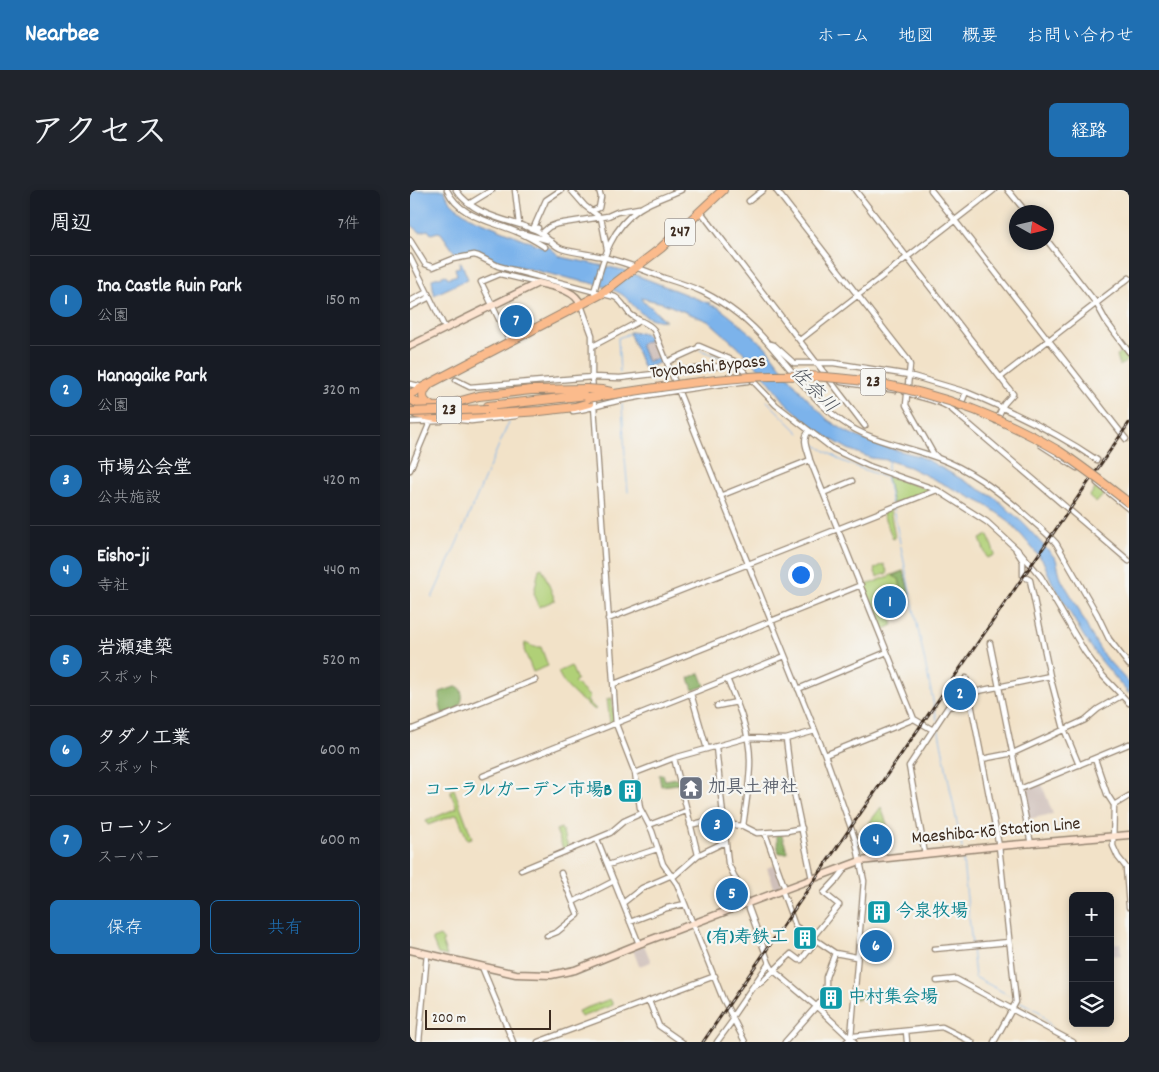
<!DOCTYPE html>
<html lang="ja">
<head>
<meta charset="utf-8">
<style>
  :root { --surface:#171b24; --page:#20242c; --text:#f1f3f6; --muted:#9ea1a6; --line:#363941; --accent:#1f6fb2 }
  body { margin:0; font-family:Dekko,"Klee One",sans-serif; background:var(--page); color:var(--text) }
  .controls { position:absolute; right:15px; bottom:15px; display:grid; overflow:hidden; border-radius:8px; box-shadow:0 2px 8px #0003 }
  .controls button { width:45px; height:45px; display:grid; place-items:center; padding:0; border:0; border-bottom:1px solid var(--line); background:var(--surface); color:var(--text); font:25px sans-serif }
  .compass { position:absolute; left:599px; top:15px; width:45px; height:45px; border-radius:50%; background:var(--surface); box-shadow:0 2px 8px #0003; rotate:98deg }
  .scale { position:absolute; left:15px; bottom:12px; width:126px; box-sizing:border-box; padding-left:5px; border:2px solid #3b2a1e; border-top:0; font-size:14px; line-height:18px; white-space:nowrap; color:#3b2a1e; -webkit-text-stroke:4px #f6f6f2; paint-order:stroke }
  .you { position:absolute; left:390px; top:384px; width:18px; height:18px; margin:-12px; border:4px solid #fff; border-radius:50%; background:#1a73e8; box-shadow:0 0 0 8px #1a73e833 }
  .badge { display:grid; place-items:center; width:32px; height:32px; border-radius:50%; background:var(--accent); color:#fff; font-size:16px; font-weight:700 }
  .pin { position:absolute; translate:-50% -50%; border:2px solid #fff; box-shadow:0 1px 5px #0006 }
  .list { margin:0; padding:0; list-style:none }
  h2 { display:flex; justify-content:space-between; align-items:center; height:65px; margin:0; padding:0 20px; font-size:21px }
  h2 small { font-size:16px; font-weight:400; color:var(--muted) }
  .list li { display:grid; grid-template-columns:32px 1fr auto; gap:15px; align-items:center; box-sizing:border-box; height:90px; padding:0 20px; border-top:1px solid var(--line) }
  .list b { display:block; font-size:19px; white-space:nowrap }
  .list p { margin:0; font-size:16px; white-space:nowrap; color:var(--muted) }
  .list em { font-size:16px; font-style:normal; color:var(--muted) }
  .actions { display:flex; gap:10px; padding:15px 20px }
  .actions a { flex:1; padding:11px 0; border:1px solid var(--accent); border-radius:8px; text-align:center; font-size:18px; color:var(--accent) }
  .actions .main { background:var(--accent); color:#fff }
  .icon { flex:none; width:28px; height:28px; fill:none; stroke:currentColor; stroke-width:2; stroke-linecap:round; stroke-linejoin:round }
  .map { position:relative; flex:none; width:719px; height:852px; overflow:hidden; border-radius:8px }
  header { display:flex; align-items:center; gap:30px; box-sizing:border-box; height:70px; padding:0 25px; background:var(--accent); color:#fff }
  header strong { font-size:24px }
  nav { display:flex; gap:28px; margin-inline-start:auto; font-size:18px }
  .intro { display:flex; align-items:center; justify-content:space-between; box-sizing:border-box; height:120px; padding:0 30px }
  h1 { margin:0; font-size:35px }
  .button { padding:12px 22px; border-radius:8px; background:var(--accent); color:#fff; font-size:18px; font-weight:700 }
  main { display:flex; gap:30px; padding:0 30px }
  aside { flex:1; background:var(--surface); border-radius:8px; box-shadow:0 2px 8px #0003 }
  .map>svg:first-child { display:block }
  .industrial { fill:#cfc0ba }
  .green { fill:#b0d077; stroke:#767d4a }
  .forest { fill:#8cb268; stroke:#646e43 }
  .water { fill:#7bb3eb; stroke:#5b6e84 }
  .lines { fill:none; stroke-linecap:round; stroke-linejoin:round }
  .stream { stroke:#7bb3eb; stroke-width:1 }
  .street-casing { stroke:#968673; stroke-width:7 }
  .secondary-casing { stroke:#968673; stroke-width:9 }
  .highway-casing { stroke:#968673; stroke-width:10 }
  .street { stroke:#fff; stroke-width:4.5 }
  .secondary { stroke:#fde4d1; stroke-width:6 }
  .highway { stroke:#fbbb8c; stroke-width:8 }
  .rail-casing { stroke:#3b2a1e; stroke-width:3 }
  .rail { stroke:#f6f6f2; stroke-width:1; stroke-dasharray:4; stroke-linecap:butt }
  .highway-bridge-casing { stroke:#968673; stroke-width:10; stroke-linecap:butt }
  .highway-bridge { stroke:#fbbb8c; stroke-width:8 }
  .labels { text-anchor:middle; dominant-baseline:central; stroke-width:4.5; stroke-linejoin:round; paint-order:stroke }
  .shield { fill:#f6f6f2; stroke:#73675e; stroke-width:1 }
  .shield-label { font-size:16px; font-weight:bold; fill:#3b2a1e }
  .street-label { font-size:18px; fill:#3b2a1e; stroke:#f6f6f2 }
  .worship-label { font-size:18px; font-weight:bold; fill:#5b616d; stroke:#f6f6f2; text-anchor:start }
  .culture-label { font-size:18px; font-weight:bold; fill:#0d838f; stroke:#f6f6f2; text-anchor:end }
  .water-label { font-size:19px; font-style:italic; fill:#4e535c; stroke:#f6f6f2 }
</style>
</head>
<body>
<header>
<strong>Nearbee</strong>
<nav><a>ホーム</a><a>地図</a><a>概要</a><a>お問い合わせ</a></nav>
</header>
<div class="intro"><h1>アクセス</h1><a class="button">経路</a></div>
<main>
<aside>
<h2>周辺<small>7件</small></h2>
<ul class="list">
<li><span class="badge">1</span><div><b>Ina Castle Ruin Park</b><p>公園</p></div><em>150 m</em></li>
<li><span class="badge">2</span><div><b>Hanagaike Park</b><p>公園</p></div><em>320 m</em></li>
<li><span class="badge">3</span><div><b>市場公会堂</b><p>公共施設</p></div><em>420 m</em></li>
<li><span class="badge">4</span><div><b>Eisho-ji</b><p>寺社</p></div><em>440 m</em></li>
<li><span class="badge">5</span><div><b>岩瀬建築</b><p>スポット</p></div><em>520 m</em></li>
<li><span class="badge">6</span><div><b>タダノ工業</b><p>スポット</p></div><em>600 m</em></li>
<li><span class="badge">7</span><div><b>ローソン</b><p>スーパー</p></div><em>600 m</em></li>
</ul>
<div class="actions"><a class="main">保存</a><a>共有</a></div>
</aside>
<div class="map">
<svg width="719" height="852" viewBox="0 0 719 852">
  <rect width="100%" height="100%" fill="#f6f6f2"/>
  <filter id="ink" filterUnits="userSpaceOnUse"><feTurbulence type="fractalNoise" baseFrequency=".02" numOctaves="2"/><feDisplacementMap in="SourceGraphic" scale="10" xChannelSelector="R" yChannelSelector="G"/><feConvolveMatrix kernelMatrix="1 2 1 2 8 2 1 2 1" color-interpolation-filters="sRGB"/></filter>
  <filter id="wash" filterUnits="userSpaceOnUse"><feTurbulence type="fractalNoise" baseFrequency=".0096" numOctaves="4" result="noise"/><feDisplacementMap in="SourceGraphic" scale="20" xChannelSelector="R" yChannelSelector="G"/><feGaussianBlur stdDeviation="1.12" result="paint"/><feColorMatrix in="noise" values="0 0 0 0 0 0 0 0 0 0 0 0 0 0 0 0 0 1.4 0 .05"/><feComposite in="paint" operator="in"/></filter>
  <g filter="url(#wash)">
    <rect width="100%" height="100%" fill="#f2e2c8"/>
    <!-- industrial -->
    <path class="industrial" d="M245,148L252,166L237,172L230,154Z
      M631,592L643,624L618,629L612,600Z
      M365,675L373,696L365,700L357,678Z
      M710,753L711,765L700,766V754Z
      M234,755L241,772L229,776L223,760Z"/>
    <!-- green -->
    <path class="green" d="M715,159L719,165V169L710,176L707,165Z
      M477,286L520,300L483,314Z
      M687,296L695,303L686,313L679,307Z
      M480,319L485,348L483,349L472,322Z
      M578,345L585,365L577,368L570,349Z
      M474,374L478,383L467,387L464,379Z
      M132,378L145,410L129,417L124,403L129,379Z
      M492,381H494L501,408L500,414L479,423L483,435L471,441L454,396Z
      M115,453L124,457H131L138,476L123,482L114,460Z
      M161,476L167,490L164,492L180,507L177,511L186,519L185,520C170,509 156,500 148,482Z
      M555,488L559,510L557,512L538,515L542,508L541,500L546,494H549Z
      M202,508L204,533L202,534L200,533L197,509Z
      M44,599L62,648L57,649L47,624L18,635L16,631L47,618L40,601Z
      M471,617L478,637L465,633H459Z
      M151,638L159,659L154,661L146,640Z
      M30,746L34,751L32,752L37,766L28,764L22,749Z
      M200,809L203,815L171,827L168,821Z"/>
    <!-- forest -->
    <path class="forest" d="M492,382H494L500,407L499,413L487,418L477,416L476,414L485,409L491,398L489,389L483,386Z
      M290,483L295,496L283,500L279,488Z
      M45,497H49C58,510 47,524 32,523L30,515V502Z
      M253,584L255,590L267,588L269,594L251,596L249,585Z
      M366,643H371L378,663H369C367,656 368,650 366,643Z
      M459,800L460,808L445,809V802Z"/>
    <!-- water -->
    <path class="water" d="M0,0H34L39,10L46,17L60,27L135,58L139,57L151,67L213,80L298,113L300,112V115L308,117L321,127L355,156L391,202L418,230L437,242L464,254L509,266L521,272L587,309L614,334L646,369L651,389L665,412L679,441L694,466L719,493V504L688,467L673,445L642,392L633,371L613,347L595,328L574,314L499,277L477,270L461,268L438,259L419,248L403,237L376,213L342,170L300,132L253,113L231,108L233,112C243,116 247,125 256,131C231,129 230,121 214,106C206,99 180,92 170,91L90,72L66,61L45,63L31,43L28,42L21,44L18,40L10,42L0,34Z
      M51,72L58,89L24,105L22,89L36,85L38,88L47,85L45,78L50,77L49,73Z
      M219,142C228,143 236,140 240,150L230,154L237,172L252,166L254,171L235,178L233,177Z"/>
    <g class="lines">
      <!-- stream -->
      <path class="stream" d="M290,160L312,168
        M258,169L273,162
        M325,177L329,181
        M210,183L208,148L219,144
        M357,211L389,243
        M212,214L215,265
        M399,251L432,271L474,287
        M215,268L218,302
        M79,278L99,232
        M477,281L479,270
        M476,285L482,315
        M483,319L527,530
        M51,344L78,280
        M22,408L50,346
        M528,537L552,658
        M552,663L562,754
        M562,758L565,787L604,808
        M607,810L630,822L642,838"/>
    </g>
  </g>
  <g filter="url(#ink)">
    <g class="lines">
      <defs>
        <path id="street" d="M37,0C50,28 82,31 107,42C115,45 127,52 135,57
          M46,0C65,27 97,29 125,40C136,44 142,56 152,59C165,63 180,64 193,67C214,72 234,80 254,88C267,92 280,96 293,102C317,114 340,132 358,153C382,180 403,211 433,232C461,252 496,256 528,268C559,279 585,299 610,320C622,331 635,341 646,353L687,424L699,449L719,475
          M105,0L109,34
          M161,0L175,16L191,28L197,59
          M366,0L498,170L500,175L496,215L523,263L527,267
          M445,0L603,204L594,214L586,231
          M521,0L716,249
          M598,0L616,22
          M339,11L353,0
          M59,14L82,0
          M182,21L189,18L191,7L189,0
          M291,22L455,236
          M128,38L124,37L136,10L151,0
          M111,43L141,51
          M132,43L139,37L147,34L198,26L207,22L229,18
          M636,49L686,113L696,131L719,162
          M0,50L15,74L20,76L23,77L43,69L64,65L68,66L88,76L205,107C212,111 214,117 219,123C227,131 238,132 244,140L415,565L446,652L454,691L441,847
          M0,67L35,138
          M184,102C193,70 200,39 229,19C241,11 257,6 271,0
          M0,111L17,102
          M171,115L182,145V187L210,188L327,174
          M0,117L20,107
          M390,150L584,0
          M100,152L71,92L90,84L128,93
          M360,154L364,155L384,173H424L499,185L556,202
          M183,156L230,131
          M257,172L288,158L289,156L324,171L366,215L423,259L459,276L527,300L577,332L611,363L631,387L675,462L693,486L719,513
          M591,187L719,88
          M46,190L60,197L182,187L206,534L225,583L230,618L242,641L253,674L267,694L313,809L335,852
          M431,192L485,200
          M0,194L9,196
          M495,202C509,208 527,209 540,218L719,371
          M550,217L556,202C602,221 646,242 687,270
          M163,221C180,219 195,213 212,210C254,202 295,196 338,191
          M51,230L61,231L106,226
          M0,232L31,231
          M399,241C391,250 398,260 400,270L504,529L523,540
          M631,255L667,278
          M0,280L20,232
          M687,293L719,319
          M413,303L442,291
          M310,306L400,270
          M606,360L613,371V386L620,390L640,486L654,539L669,575
          M198,429L527,300
          M580,453L621,654
          M556,488L589,656L606,812L584,852
          M317,489C328,515 340,542 340,571C340,593 336,614 333,636
          M204,494L451,395
          M388,499L477,462
          M559,503L640,486
          M281,504L297,559
          M307,516L327,512
          M0,540L125,490
          M376,549L381,588L402,689
          M306,557L318,673L337,713L359,773L363,780L407,817L444,852
          M415,565L504,529
          M264,568L288,665
          M572,569L603,563L675,530L688,519L711,506
          M685,569L697,604L704,615L703,656L708,667L719,681
          M225,583L264,568L336,548L376,549L405,541
          M73,586L375,466
          M374,594L382,593
          M610,599L719,554
          M704,615L719,606
          M313,634L333,636L347,643L377,641L392,638
          M239,635L276,621
          M280,635L313,627
          M355,643L375,699
          M187,649L229,754
          M515,664L499,576L538,517L561,512
          M198,675L247,659
          M716,678L719,717
          M111,680L200,643L214,631L232,623
          M263,687L288,665L315,652
          M372,700L385,736L425,763L446,767
          M163,712L204,691
          M213,713L232,698L262,685
          M220,732L257,718L275,714
          M137,746L147,742L168,725L151,683
          M402,748L429,715L414,703L428,688L437,676
          M524,759L599,752
          M72,777L103,852
          M527,791L546,789L663,852
          M343,797L352,792L381,764L389,770H391L406,751
          M239,811L249,836L272,852
          M322,827L359,773
          M496,841L497,852
          M9,852L17,764
          M128,852L305,786
          M307,852L323,830
          M375,852L412,810L416,795V787L425,763
          M436,852L444,846L532,837L562,852"/>
        <path id="secondary" d="M0,156L128,93C143,97 165,99 171,115
          M0,760L106,784L141,785L165,780L229,754L450,671L589,656L719,645"/>
        <path id="highway" d="M19,195C12,202 10,210 20,215
          M0,204L191,104L251,58L313,0
          M0,209L13,216L29,217L69,206L121,200L177,199
          M78,216L178,205
          M1,220L6,224L27,228L130,221L165,217L179,213"/>
      </defs>
      <!-- street casing -->
      <use href="#street" class="street-casing"/>
      <!-- secondary casing -->
      <use href="#secondary" class="secondary-casing"/>
      <!-- highway casing -->
      <use href="#highway" class="highway-casing"/>
      <!-- street -->
      <use href="#street" class="street"/>
      <!-- secondary -->
      <use href="#secondary" class="secondary"/>
      <!-- highway -->
      <use href="#highway" class="highway"/>
      <defs>
        <path id="rail" d="M293,852L719,233"/>
      </defs>
      <!-- rail casing -->
      <use href="#rail" class="rail-casing"/>
      <!-- rail -->
      <use href="#rail" class="rail"/>
      <defs>
        <path id="highway-bridge" d="M177,199L192,200L201,202
          M178,208C239,199 301,188 363,186C464,183 562,209 649,261C673,277 696,295 719,313
          M0,222L78,219"/>
      </defs>
      <!-- highway-bridge casing -->
      <use href="#highway-bridge" class="highway-bridge-casing"/>
      <!-- highway-bridge -->
      <use href="#highway-bridge" class="highway-bridge"/>
    </g>
  </g>
  <!-- icons -->
  <defs>
    <symbol id="temple-square" viewBox="-11 -11 22 22"><rect x="-9" y="-9" width="18" height="18" rx="4" fill="#6b7280" stroke="#f6f6f2"/><path d="M0-6L5-2H3V0L6.5 2.5H4V6H1.5V3h-3V6H-4V2.5H-6.5L-3 0V-2H-5Z" fill="#fff"/></symbol>
    <symbol id="building-square" viewBox="-11 -11 22 22"><rect x="-9" y="-9" width="18" height="18" rx="4" fill="#0f9aa8" stroke="#f6f6f2"/><path d="M-4-6H4V6H1V3H-1V6H-4ZM-2.5-4.3h1.7v1.8h-1.7ZM.8-4.3h1.7v1.8H.8ZM-2.5-1h1.7V.8h-1.7ZM.8-1h1.7V.8H.8Z" fill="#fff"/></symbol>
  </defs>
  <g fill-rule="evenodd">
    <use href="#temple-square" x="267" y="584" width="28" height="28"/>
    <use href="#building-square" x="206" y="587" width="28" height="28"/>
    <use href="#building-square" x="455" y="708" width="28" height="28"/>
    <use href="#building-square" x="381" y="734" width="28" height="28"/>
    <use href="#building-square" x="407" y="794" width="28" height="28"/>
  </g>
  <g class="labels">
    <!-- shield labels -->
    <g class="shield">
      <rect x="255" y="28.5" width="30" height="27" rx="4"/>
      <rect x="450.5" y="178.5" width="25" height="27" rx="4"/>
      <rect x="26.5" y="206.5" width="25" height="27" rx="4"/>
    </g>
    <g class="shield-label">
      <text x="270" y="42">247</text>
      <text x="463" y="192">23</text>
      <text x="39" y="220">23</text>
    </g>
    <!-- street labels -->
    <g class="street-label">
      <text transform="translate(298 178) rotate(-6)">Toyohashi Bypass</text>
      <text transform="translate(586 642) rotate(-5)">Maeshiba-Kō Station Line</text>
    </g>
    <!-- worship labels -->
    <g class="worship-label">
      <text x="298" y="598">加具土神社</text>
    </g>
    <!-- culture labels -->
    <g class="culture-label">
      <text x="202" y="601">コーラルガーデン市場B</text>
      <text x="486" y="722" text-anchor="start">今泉牧場</text>
      <text x="378" y="748">(有)寿鉄工</text>
      <text x="438" y="808" text-anchor="start">中村集会場</text>
    </g>
    <!-- water labels -->
    <g class="water-label">
      <text transform="translate(403 201) rotate(45)">佐奈川</text>
    </g>
  </g>
</svg>
<div class="controls">
<button>+</button>
<button>−</button>
<button><svg class="icon" aria-label="layers" viewBox="0 0 24 24"><path d="M12 4l9 5-9 5-9-5zM3 14l9 5 9-5"/></svg></button>
</div>
<svg class="compass" viewBox="-18 -18 36 36"><path d="M0-13l5 13h-10z" fill="#e53935"/><path d="M0 13l5-13h-10z" fill="#9ea1a6"/></svg>
<div class="scale">200 m</div>
<div class="you"></div>
<div class="pin badge" style="left:480px;top:412px">1</div>
<div class="pin badge" style="left:550px;top:504px">2</div>
<div class="pin badge" style="left:307px;top:635px">3</div>
<div class="pin badge" style="left:466px;top:650px">4</div>
<div class="pin badge" style="left:322px;top:704px">5</div>
<div class="pin badge" style="left:466px;top:756px">6</div>
<div class="pin badge" style="left:106px;top:131px">7</div>
</div>
</main>
</body>
</html>
